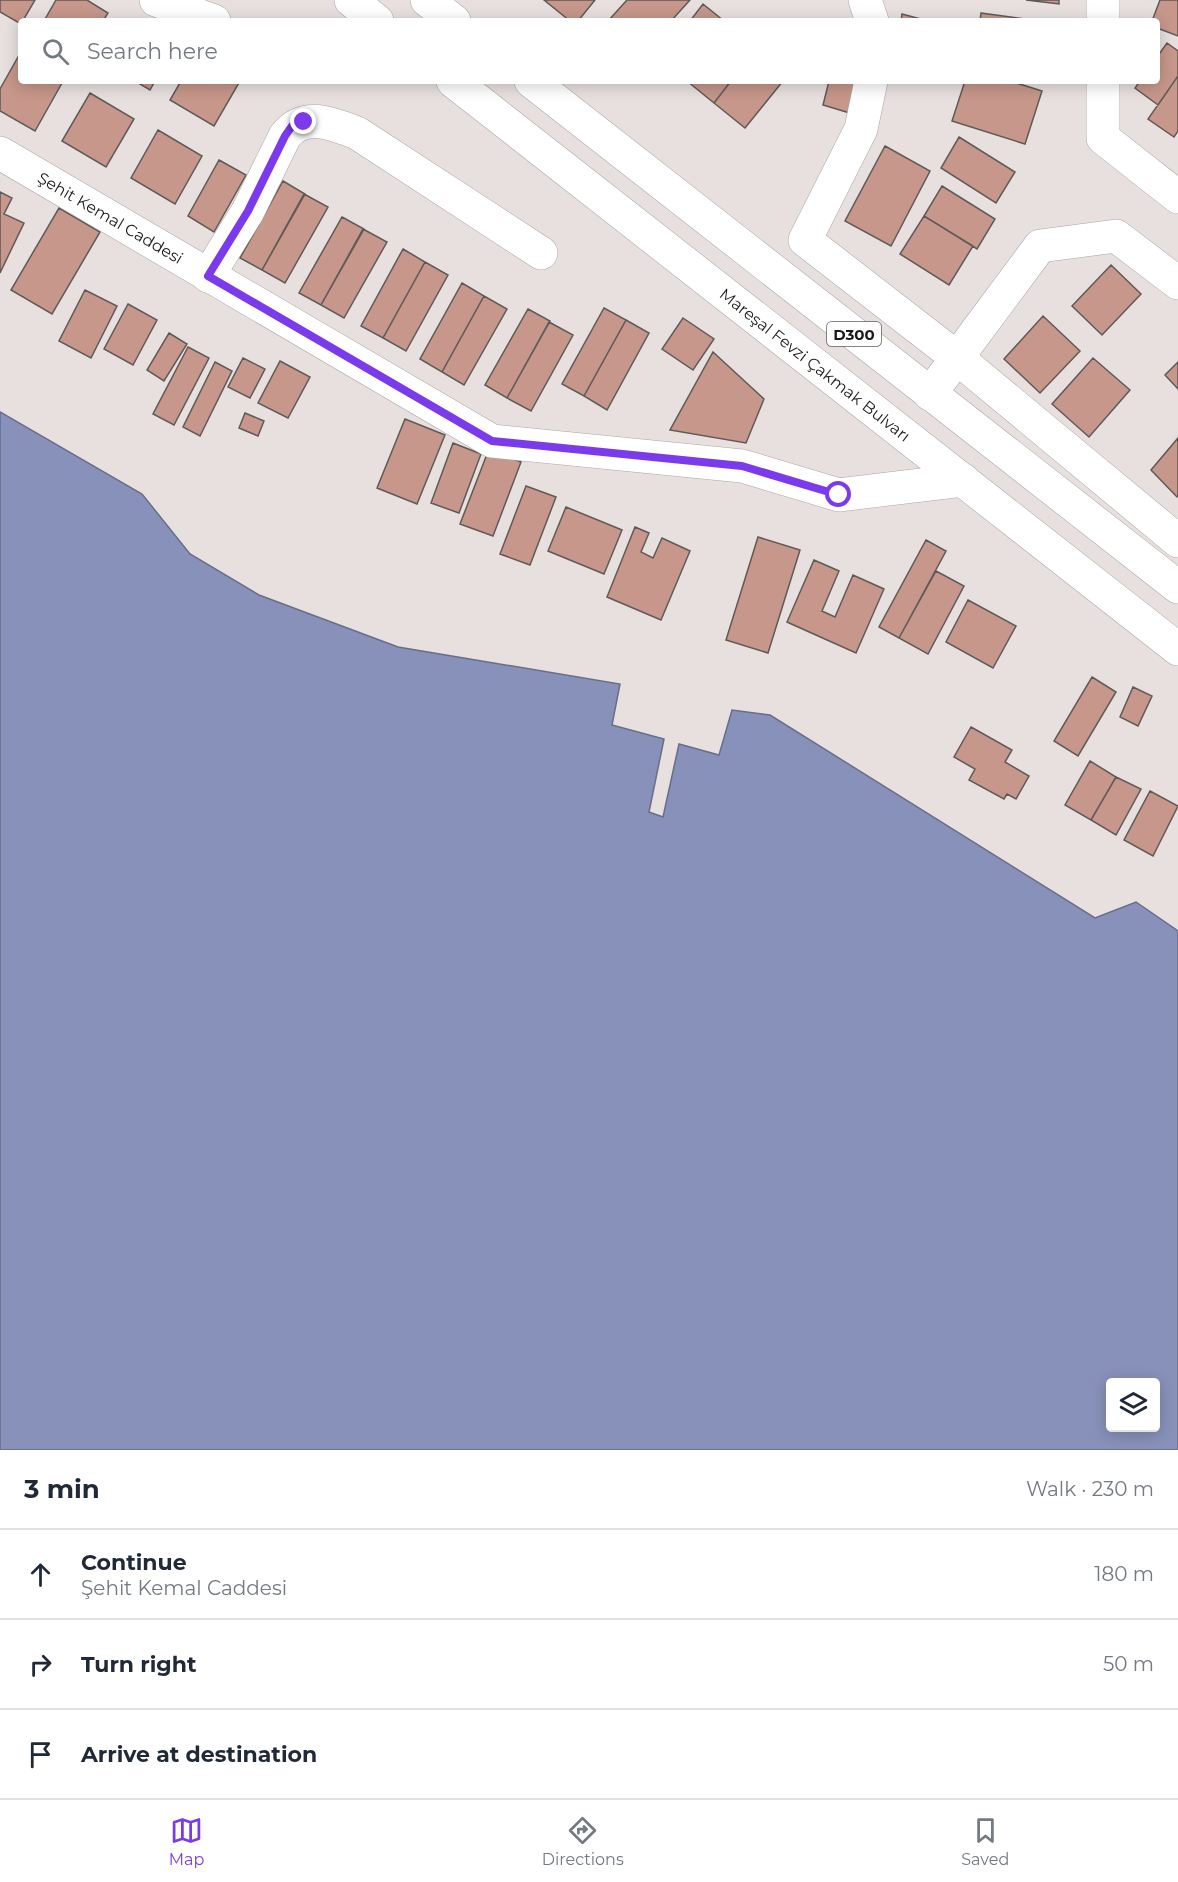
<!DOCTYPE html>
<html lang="en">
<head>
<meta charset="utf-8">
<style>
  :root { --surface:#fff; --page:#f6f6f7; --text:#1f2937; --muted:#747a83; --line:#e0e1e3; --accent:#7c3aed }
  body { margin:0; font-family:Montserrat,sans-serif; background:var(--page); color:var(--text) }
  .controls { position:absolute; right:18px; bottom:18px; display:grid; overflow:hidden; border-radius:6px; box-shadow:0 3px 15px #0003 }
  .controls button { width:54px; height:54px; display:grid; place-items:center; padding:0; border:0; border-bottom:2px solid var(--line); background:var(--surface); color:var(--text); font:30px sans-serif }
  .stop { position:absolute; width:18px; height:18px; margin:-14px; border:4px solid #7c3aed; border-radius:50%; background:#fff }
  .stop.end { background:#7c3aed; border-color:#fff; box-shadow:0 2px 6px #0008 }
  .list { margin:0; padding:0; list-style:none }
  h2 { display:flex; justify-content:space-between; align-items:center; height:78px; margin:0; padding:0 24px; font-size:26px }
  h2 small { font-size:20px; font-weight:400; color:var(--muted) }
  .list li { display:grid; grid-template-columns:39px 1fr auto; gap:18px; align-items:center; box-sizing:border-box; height:90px; padding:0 24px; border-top:2px solid var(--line) }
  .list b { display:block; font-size:22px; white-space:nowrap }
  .list p { margin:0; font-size:20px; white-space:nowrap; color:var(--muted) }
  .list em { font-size:20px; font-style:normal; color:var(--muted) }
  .icon { flex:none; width:33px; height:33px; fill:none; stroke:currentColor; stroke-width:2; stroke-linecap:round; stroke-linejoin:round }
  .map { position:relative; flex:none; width:1178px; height:1450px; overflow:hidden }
  .search { position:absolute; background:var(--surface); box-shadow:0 3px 15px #0003; left:18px; right:18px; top:18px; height:66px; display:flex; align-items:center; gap:15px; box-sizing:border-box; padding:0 21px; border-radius:6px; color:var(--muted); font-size:22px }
  .sheet { height:348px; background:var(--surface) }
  nav { display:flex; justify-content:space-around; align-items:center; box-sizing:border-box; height:84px; border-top:2px solid var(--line); background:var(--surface); font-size:16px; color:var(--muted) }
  nav a { display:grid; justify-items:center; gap:3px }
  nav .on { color:var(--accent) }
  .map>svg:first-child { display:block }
  .water { fill:#8891b9; stroke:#686d89; stroke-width:1.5; fill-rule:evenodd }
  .building { fill:#c6978a; stroke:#5f5a58; stroke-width:1.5 }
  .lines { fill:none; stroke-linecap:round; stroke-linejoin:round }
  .minor-casing { stroke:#aca6a4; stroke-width:34 }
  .highway-casing { stroke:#aca6a4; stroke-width:34 }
  .minor { stroke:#fff; stroke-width:33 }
  .highway { stroke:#fff; stroke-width:33 }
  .route { stroke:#7c3aed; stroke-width:8 }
  .labels { text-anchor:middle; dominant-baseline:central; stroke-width:4.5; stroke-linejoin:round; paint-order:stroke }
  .shield { fill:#fff; stroke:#605f5e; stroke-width:1.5 }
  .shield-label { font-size:15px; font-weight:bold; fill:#1c1a19 }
  .street-label { font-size:16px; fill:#1c1a19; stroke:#fff }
</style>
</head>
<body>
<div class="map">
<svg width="1178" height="1450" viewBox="0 0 1178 1450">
  <rect width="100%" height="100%" fill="#e7e0df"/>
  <!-- water -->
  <path class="water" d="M0,412L142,494L190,554L259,595L398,647L620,684L612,725L664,739L649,812L663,817L679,744L719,755L732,710L770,715L1095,918L1136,902L1178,931V1450H0ZM1110,1382H1156V1428H1110Z"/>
  <!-- building -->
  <path class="building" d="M0,0H35L21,24L0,12Z
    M56,0H87L108,13L103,21H44Z
    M544,0H595L578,21H570Z
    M627,0H690L671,21H608Z
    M1026,0H1059V4Z
    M1160,0H1178V36L1157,28V21H1152Z
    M703,4L724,21H690Z
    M981,13L1039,21H980Z
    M902,14L928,21H901Z
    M1167,43L1178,51V76L1158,105L1135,88L1140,81H1157V57Z
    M18,57L21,59V81L62,83L35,131L0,111V89Z
    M1178,76V131L1174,137L1148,119Z
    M135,81H155L150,90Z
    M181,81H240L214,126L170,100Z
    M687,81H731L714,103Z
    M731,81H783L745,128L714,103Z
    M829,81H863L853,114L823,105Z
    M965,81H1010L1042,91L1025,144L952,121Z
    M90,93L134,119L106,167L62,141Z
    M158,130L202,156L175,204L131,178Z
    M959,137L1015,172L996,203L941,168Z
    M885,146L930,171L891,246L845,221Z
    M219,160L246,175L214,232L188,216Z
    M283,181L305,194L262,270L240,258Z
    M942,186L995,219L977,249L924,216Z
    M0,192L12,198L4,214L24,223L0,273Z
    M304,194L328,207L285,283L262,270Z
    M59,208L100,232L52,314L11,290Z
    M924,216L973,246L949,285L900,254Z
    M342,217L364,229L321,305L299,293Z
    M363,229L387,242L344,318L321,305Z
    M403,249L425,262L383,338L361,326Z
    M425,262L448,275L406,351L383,338Z
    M1111,265L1141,294L1102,335L1072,306Z
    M462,283L484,296L442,372L420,359Z
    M85,290L117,306L91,358L59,341Z
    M484,296L507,309L464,385L442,372Z
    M128,304L157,320L133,365L104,349Z
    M604,308L626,320L584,396L562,384Z
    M528,309L550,321L507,398L485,385Z
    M1043,316L1080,351L1040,393L1004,359Z
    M683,318L714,339L693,370L662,349Z
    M626,320L649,333L607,410L584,396Z
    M549,322L573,335L531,411L507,398Z
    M169,333L187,344L164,381L147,370Z
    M188,347L209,358L174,425L153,414Z
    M713,352L764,399L746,443L670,430Z
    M243,358L265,369L250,398L228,387Z
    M1093,358L1130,390L1089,437L1052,404Z
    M280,361L310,377L288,418L258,403Z
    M215,362L232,371L200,436L183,427Z
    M1178,362V389L1165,375Z
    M245,413L264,421L258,436L239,428Z
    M405,419L445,435L417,504L377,488Z
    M1178,438V496L1177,497L1151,470Z
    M453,443L481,454L459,513L431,503Z
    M489,449L521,462L493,536L460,524Z
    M526,486L556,497L530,565L500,554Z
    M566,507L622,530L604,574L548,551Z
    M635,527L649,533L641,552L653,558L662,538L690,551L661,620L607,597Z
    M758,537L800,550L768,653L726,640Z
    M926,540L946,551L899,638L879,627Z
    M814,560L839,571L822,611L835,617L853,575L884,589L856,653L787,622Z
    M936,571L964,586L928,654L899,638Z
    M968,600L1016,626L993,668L946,642Z
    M1092,677L1116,692L1078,756L1054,741Z
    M1133,687L1152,696L1138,726L1120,717Z
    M971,727L1012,750L1005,762L1029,776L1016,799L1007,794L1004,799L969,780L975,769L954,757Z
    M1090,761L1116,777L1091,820L1065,805Z
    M1116,777L1141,789L1116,835L1091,820Z
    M1150,791L1178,806L1153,856L1124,840Z"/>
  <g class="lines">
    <defs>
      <g id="minor">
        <path d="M156,0L214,21"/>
        <path d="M865,0L872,21"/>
        <path d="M1103,0V21"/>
        <path d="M871,81L861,129L805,240L956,357L1178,541"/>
        <path d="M1103,81V138L1178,197"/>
        <path id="s1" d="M0,153L492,441L742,466L839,495L963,480"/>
        <path d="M208,276L248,211L285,136C304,111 333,124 357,133L541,253"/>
        <path d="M930,394L1040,246L1116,236L1178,283"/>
      </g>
      <g id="highway">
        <path d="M351,0L377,21"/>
        <path d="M427,0L454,21"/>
        <path id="s2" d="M453,81L1178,649"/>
        <path d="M531,81L1178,587"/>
      </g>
    </defs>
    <!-- minor casing -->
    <use href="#minor" class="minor-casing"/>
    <!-- highway casing -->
    <use href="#highway" class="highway-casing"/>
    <!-- minor -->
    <use href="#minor" class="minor"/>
    <!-- highway -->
    <use href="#highway" class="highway"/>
  </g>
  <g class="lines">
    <!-- route -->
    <path class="route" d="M304,122L292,126L285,136L248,211L208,276L492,441L742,466L839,495"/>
  </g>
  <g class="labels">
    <!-- shield labels -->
    <rect class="shield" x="827" y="322" width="54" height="24" rx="4.5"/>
    <g class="shield-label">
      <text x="854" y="334">D300</text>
    </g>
    <!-- street labels -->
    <g class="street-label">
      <text stroke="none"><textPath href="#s1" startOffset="128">Şehit Kemal Caddesi</textPath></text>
      <text stroke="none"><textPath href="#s2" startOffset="460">Mareşal Fevzi Çakmak Bulvarı</textPath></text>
    </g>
  </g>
</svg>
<div class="controls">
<button><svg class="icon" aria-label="layers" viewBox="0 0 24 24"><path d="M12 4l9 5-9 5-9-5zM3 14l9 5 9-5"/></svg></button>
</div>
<div class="stop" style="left:839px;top:495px"></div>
<div class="stop end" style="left:304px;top:122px"></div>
<div class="search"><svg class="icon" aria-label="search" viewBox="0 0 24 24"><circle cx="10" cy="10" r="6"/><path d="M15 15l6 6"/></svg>Search here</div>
</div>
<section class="sheet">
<h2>3 min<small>Walk · 230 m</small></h2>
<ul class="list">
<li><svg class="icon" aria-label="ahead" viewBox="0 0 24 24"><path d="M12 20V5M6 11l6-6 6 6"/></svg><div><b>Continue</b><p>Şehit Kemal Caddesi</p></div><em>180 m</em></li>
<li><svg class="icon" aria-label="right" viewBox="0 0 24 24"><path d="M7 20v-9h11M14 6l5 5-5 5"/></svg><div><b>Turn right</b></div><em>50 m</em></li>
<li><svg class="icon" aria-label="arrive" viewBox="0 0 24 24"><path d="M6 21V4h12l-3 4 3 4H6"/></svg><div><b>Arrive at destination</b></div></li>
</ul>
</section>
<nav>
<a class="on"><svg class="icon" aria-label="map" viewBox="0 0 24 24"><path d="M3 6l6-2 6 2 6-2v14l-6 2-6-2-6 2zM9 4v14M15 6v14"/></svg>Map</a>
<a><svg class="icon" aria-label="directions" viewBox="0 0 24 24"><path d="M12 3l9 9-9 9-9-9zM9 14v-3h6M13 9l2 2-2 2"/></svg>Directions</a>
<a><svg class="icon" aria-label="saved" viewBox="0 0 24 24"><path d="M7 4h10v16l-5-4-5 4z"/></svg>Saved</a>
</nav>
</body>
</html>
